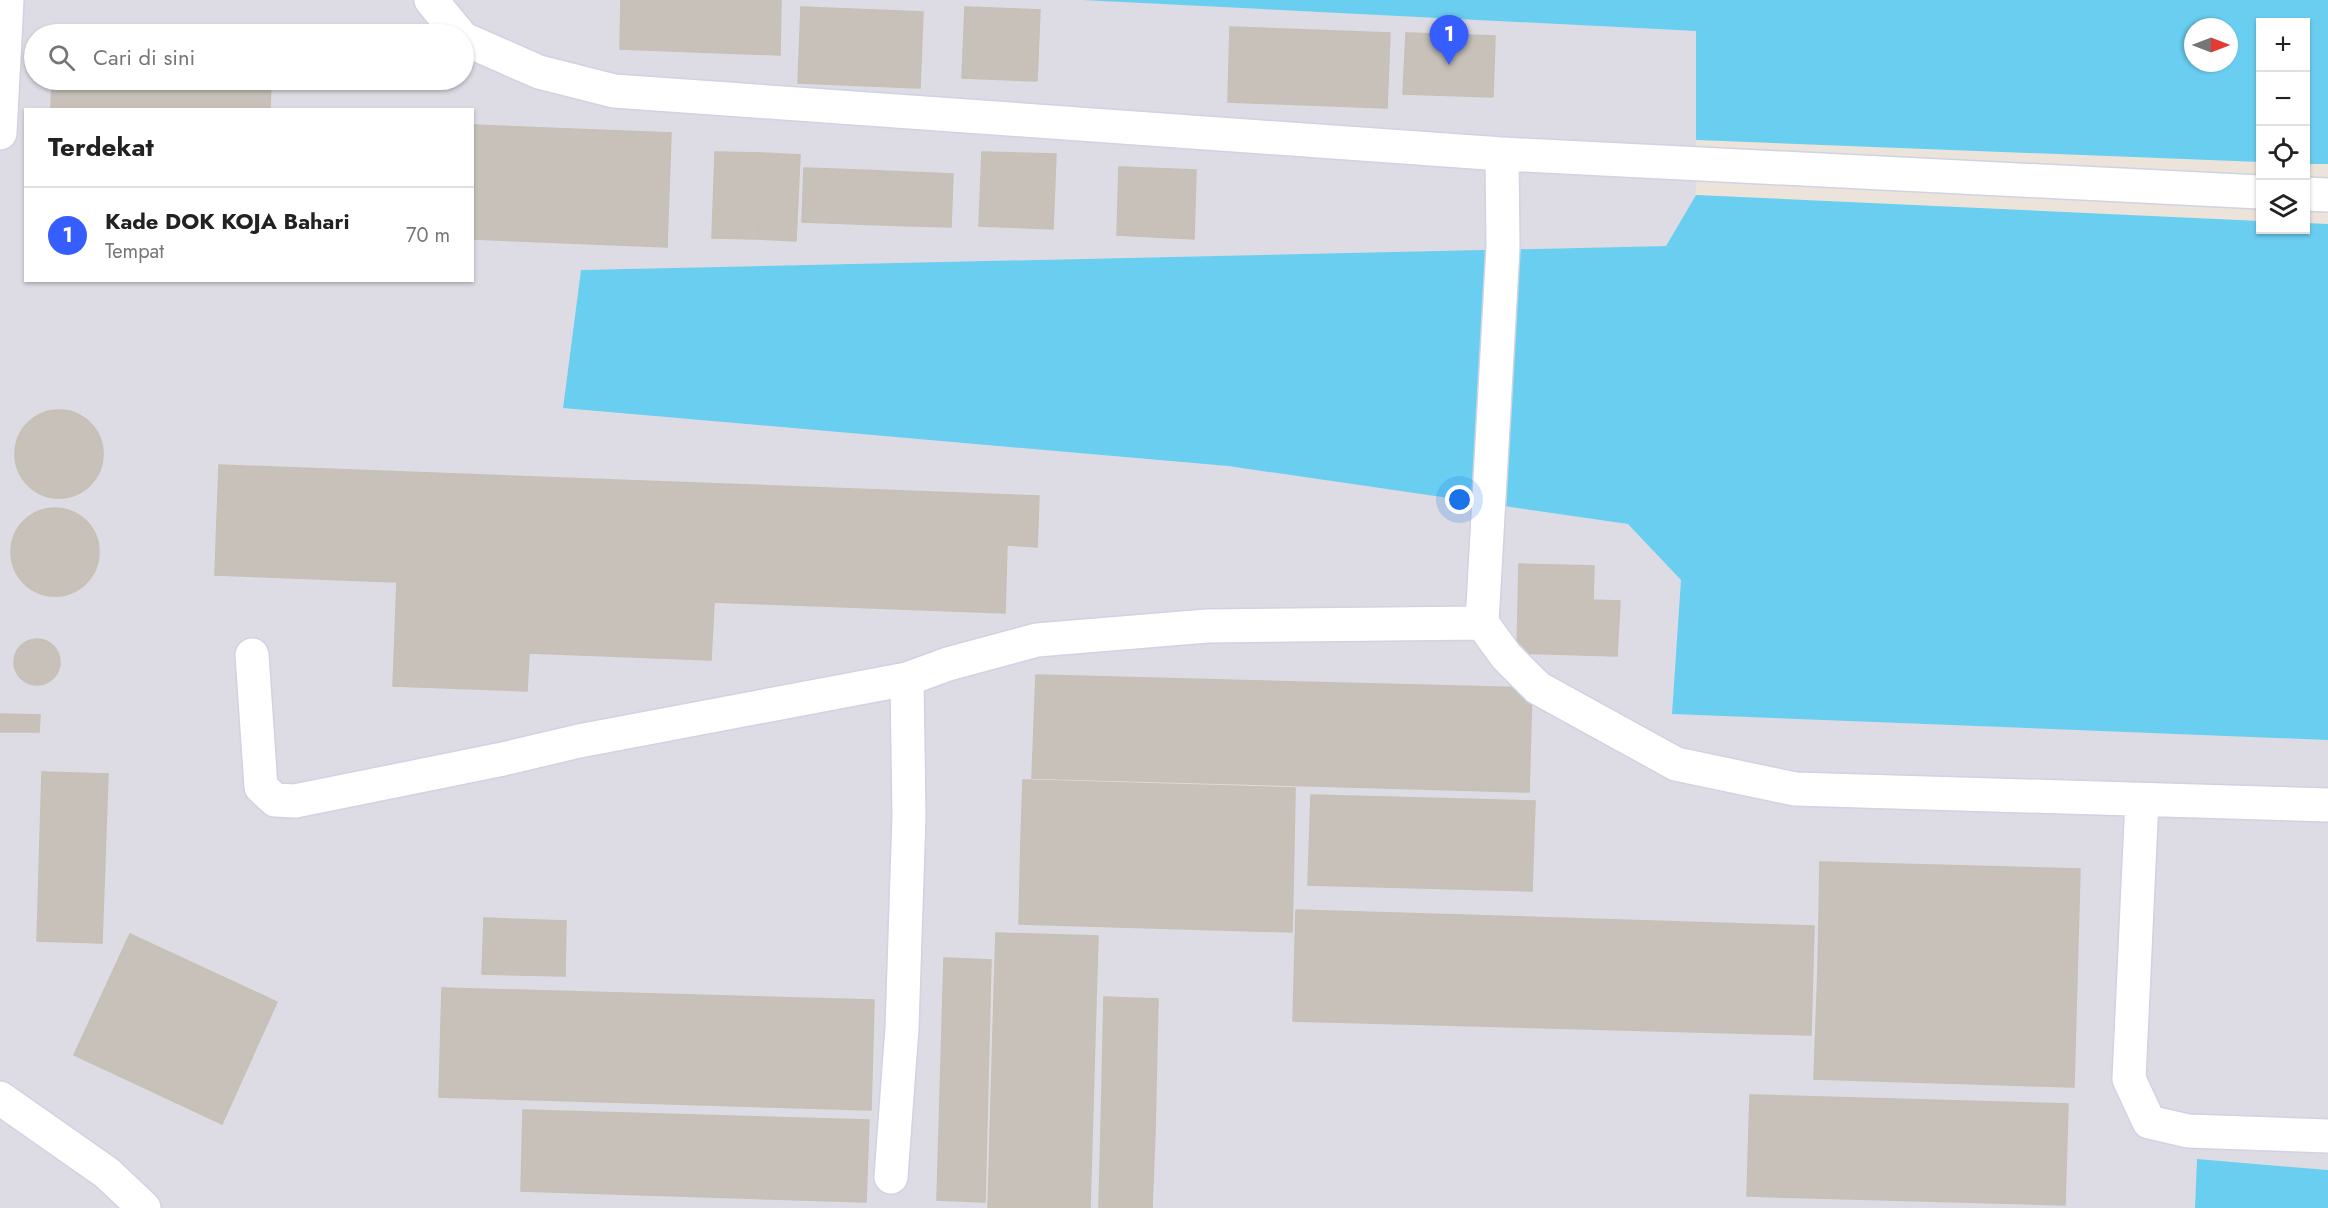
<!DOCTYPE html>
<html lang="id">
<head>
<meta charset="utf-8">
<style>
  :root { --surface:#fff; --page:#f6f6f6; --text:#222; --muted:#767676; --line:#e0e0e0; --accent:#365dfd }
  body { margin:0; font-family:Jost,sans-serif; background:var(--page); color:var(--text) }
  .controls { position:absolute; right:18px; top:18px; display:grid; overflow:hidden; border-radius:0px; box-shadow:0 2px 4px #0004 }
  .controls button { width:54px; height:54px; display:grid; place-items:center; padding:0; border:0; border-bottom:2px solid var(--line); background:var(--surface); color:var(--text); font:30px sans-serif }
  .compass { position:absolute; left:2184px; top:18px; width:54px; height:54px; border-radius:50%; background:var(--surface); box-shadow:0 2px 4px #0004; rotate:90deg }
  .you { position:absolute; left:1460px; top:500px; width:21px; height:21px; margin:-15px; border:4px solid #fff; border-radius:50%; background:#1a73e8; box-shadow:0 0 0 9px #1a73e833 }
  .badge { display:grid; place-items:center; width:39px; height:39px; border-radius:50%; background:var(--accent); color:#fff; font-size:20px; font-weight:700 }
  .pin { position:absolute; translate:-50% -50px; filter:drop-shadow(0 2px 3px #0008) }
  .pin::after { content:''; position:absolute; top:32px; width:21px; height:18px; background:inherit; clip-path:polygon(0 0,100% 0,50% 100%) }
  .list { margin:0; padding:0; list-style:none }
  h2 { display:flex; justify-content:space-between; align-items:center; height:78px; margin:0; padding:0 24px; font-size:26px }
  h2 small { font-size:20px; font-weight:400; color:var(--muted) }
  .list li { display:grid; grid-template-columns:39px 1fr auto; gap:18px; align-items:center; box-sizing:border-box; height:96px; padding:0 24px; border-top:2px solid var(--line) }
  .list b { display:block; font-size:22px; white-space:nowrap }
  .list p { margin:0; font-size:20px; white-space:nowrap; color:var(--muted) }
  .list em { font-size:20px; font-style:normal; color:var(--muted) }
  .icon { flex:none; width:33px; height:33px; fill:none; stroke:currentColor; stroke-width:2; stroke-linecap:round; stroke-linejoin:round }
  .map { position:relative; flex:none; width:2328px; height:1208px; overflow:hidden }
  .search { position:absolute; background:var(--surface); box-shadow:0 2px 4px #0004; left:24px; top:24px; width:450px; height:66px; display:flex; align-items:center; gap:15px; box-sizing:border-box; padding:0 21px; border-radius:33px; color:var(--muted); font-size:22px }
  .panel { position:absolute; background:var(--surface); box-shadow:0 2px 4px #0004; left:24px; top:108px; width:450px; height:174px; border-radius:0px }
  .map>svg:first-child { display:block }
  .industrial { fill:#dddbe4; fill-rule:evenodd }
  .water { fill:#6acef0; fill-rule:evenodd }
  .pier { fill:#ece4da }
  .building { fill:#c7c1ba; stroke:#c7c0b4; stroke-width:1.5 }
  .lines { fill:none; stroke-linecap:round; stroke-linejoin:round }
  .minor-casing { stroke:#cfd3e2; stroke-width:36 }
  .minor { stroke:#fff; stroke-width:33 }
</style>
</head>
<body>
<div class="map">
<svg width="2328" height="1208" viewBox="0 0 2328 1208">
  <rect width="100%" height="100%" fill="#ece4da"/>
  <!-- industrial -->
  <path class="industrial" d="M0,0H1082L1696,31V195L1666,246L581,270L563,407L1228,466L1629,524L1681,580L1673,714L2328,740V1170L2197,1159L2195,1208H0ZM34,34H464V80H34ZM26,110H472V280H26Z"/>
  <!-- water -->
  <path class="water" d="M1082,0H2328V740L1672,714L1681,580L1628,524L1228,466L563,408L581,270L1666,246L1696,195V31ZM2260,22H2306V230H2260ZM2193,27H2229V63H2193Z
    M2197,1159L2328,1170V1208H2195Z"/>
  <!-- pier -->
  <path class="pier" d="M1696,140L2260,162V221L1696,195Z
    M2306,164H2328V224L2306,223Z"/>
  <!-- building -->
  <path class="building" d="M621,0H781L780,55L620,49Z
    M801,7L923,12L920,88L798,83Z
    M965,7L1040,10L1037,81L962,78Z
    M1230,27L1390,33L1387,108L1228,102Z
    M54,29L210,34H53Z
    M1406,33L1495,36L1493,97L1403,94Z
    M52,80H271L270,110H51Z
    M472,125L671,133L667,247L472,239Z
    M715,152L762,153L758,239L712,238Z
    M982,152L1056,154L1053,229L979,226Z
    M762,153L800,155L796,241L758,239Z
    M1119,167L1196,170L1194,239L1117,235Z
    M804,168L884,171L882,225L802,222Z
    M884,171L953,174L951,227L882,225Z
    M15 454a44 44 0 1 1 88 0a44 44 0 1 1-88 0Z
    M219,465L1039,496L1037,547L1007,545L1005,613L714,602L711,660L529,653L527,691L393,686L397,582L215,575Z
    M11 552a44 44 0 1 1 88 0a44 44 0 1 1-88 0Z
    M1519,564L1594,566L1593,600L1620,601L1617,656L1517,653Z
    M14 662a23 23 0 1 1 46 0a23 23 0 1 1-46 0Z
    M1036,675L1532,688L1529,792L1032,778Z
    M1,714L40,715L39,732H0Z
    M42,772L108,774L102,943L37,941Z
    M1023,780L1295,788L1294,846L1021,839Z
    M1311,795L1535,801L1532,891L1308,885Z
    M1021,839L1294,846L1292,932L1019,924Z
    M1820,862L2080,869L2077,976L1818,969Z
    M1296,910L1814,926L1811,1035L1293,1021Z
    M484,918L566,921L565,976L482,974Z
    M996,933L1098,936L1096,1000L994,997Z
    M130,934L277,1002L222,1124L74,1055Z
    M944,958L991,960L985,1202L937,1200Z
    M1818,969L2077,976L2074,1087L1814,1079Z
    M442,988L874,1000L871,1110L439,1097Z
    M994,997L1096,1000L1090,1208H988Z
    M1104,997L1158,999L1155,1132L1101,1131Z
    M1750,1095L2068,1104L2065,1205L1747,1196Z
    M523,1110L869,1120L866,1202L521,1191Z
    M1101,1131L1155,1132L1152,1208H1099Z"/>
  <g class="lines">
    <defs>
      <path id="minor" d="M431,0L459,34
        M464,39L539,72L614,91L1502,154L2260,192
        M0,133L7,0
        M1502,154L1503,247L1482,623L1506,656L1538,688L1676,764L1795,789L2328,805
        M2306,194L2328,195
        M252,655L261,787L275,800L295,801L503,759L579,741L907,679
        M2142,800L2129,1079L2149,1122L2188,1131L2328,1136
        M0,1098L107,1173L144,1208
        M891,1177L902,1028L909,816L907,679L948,664L1037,640L1207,626L1482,623"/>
    </defs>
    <!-- minor casing -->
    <use href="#minor" class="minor-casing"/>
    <!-- minor -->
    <use href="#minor" class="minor"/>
  </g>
</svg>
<div class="controls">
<button>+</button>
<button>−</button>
<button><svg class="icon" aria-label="locate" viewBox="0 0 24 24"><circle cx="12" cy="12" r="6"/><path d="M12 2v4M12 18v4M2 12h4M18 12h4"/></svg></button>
<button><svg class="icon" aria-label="layers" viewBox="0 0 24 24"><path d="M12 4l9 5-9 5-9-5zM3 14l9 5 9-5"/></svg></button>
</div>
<svg class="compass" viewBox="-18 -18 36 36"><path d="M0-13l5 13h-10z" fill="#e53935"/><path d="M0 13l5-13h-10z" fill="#767676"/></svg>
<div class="you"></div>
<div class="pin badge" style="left:1449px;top:65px">1</div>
<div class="search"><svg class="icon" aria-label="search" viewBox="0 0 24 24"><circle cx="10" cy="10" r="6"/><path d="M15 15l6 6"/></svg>Cari di sini</div>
<section class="panel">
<h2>Terdekat<small></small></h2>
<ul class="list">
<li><span class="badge">1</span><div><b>Kade DOK KOJA Bahari</b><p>Tempat</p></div><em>70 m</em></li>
</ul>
</section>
</div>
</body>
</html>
